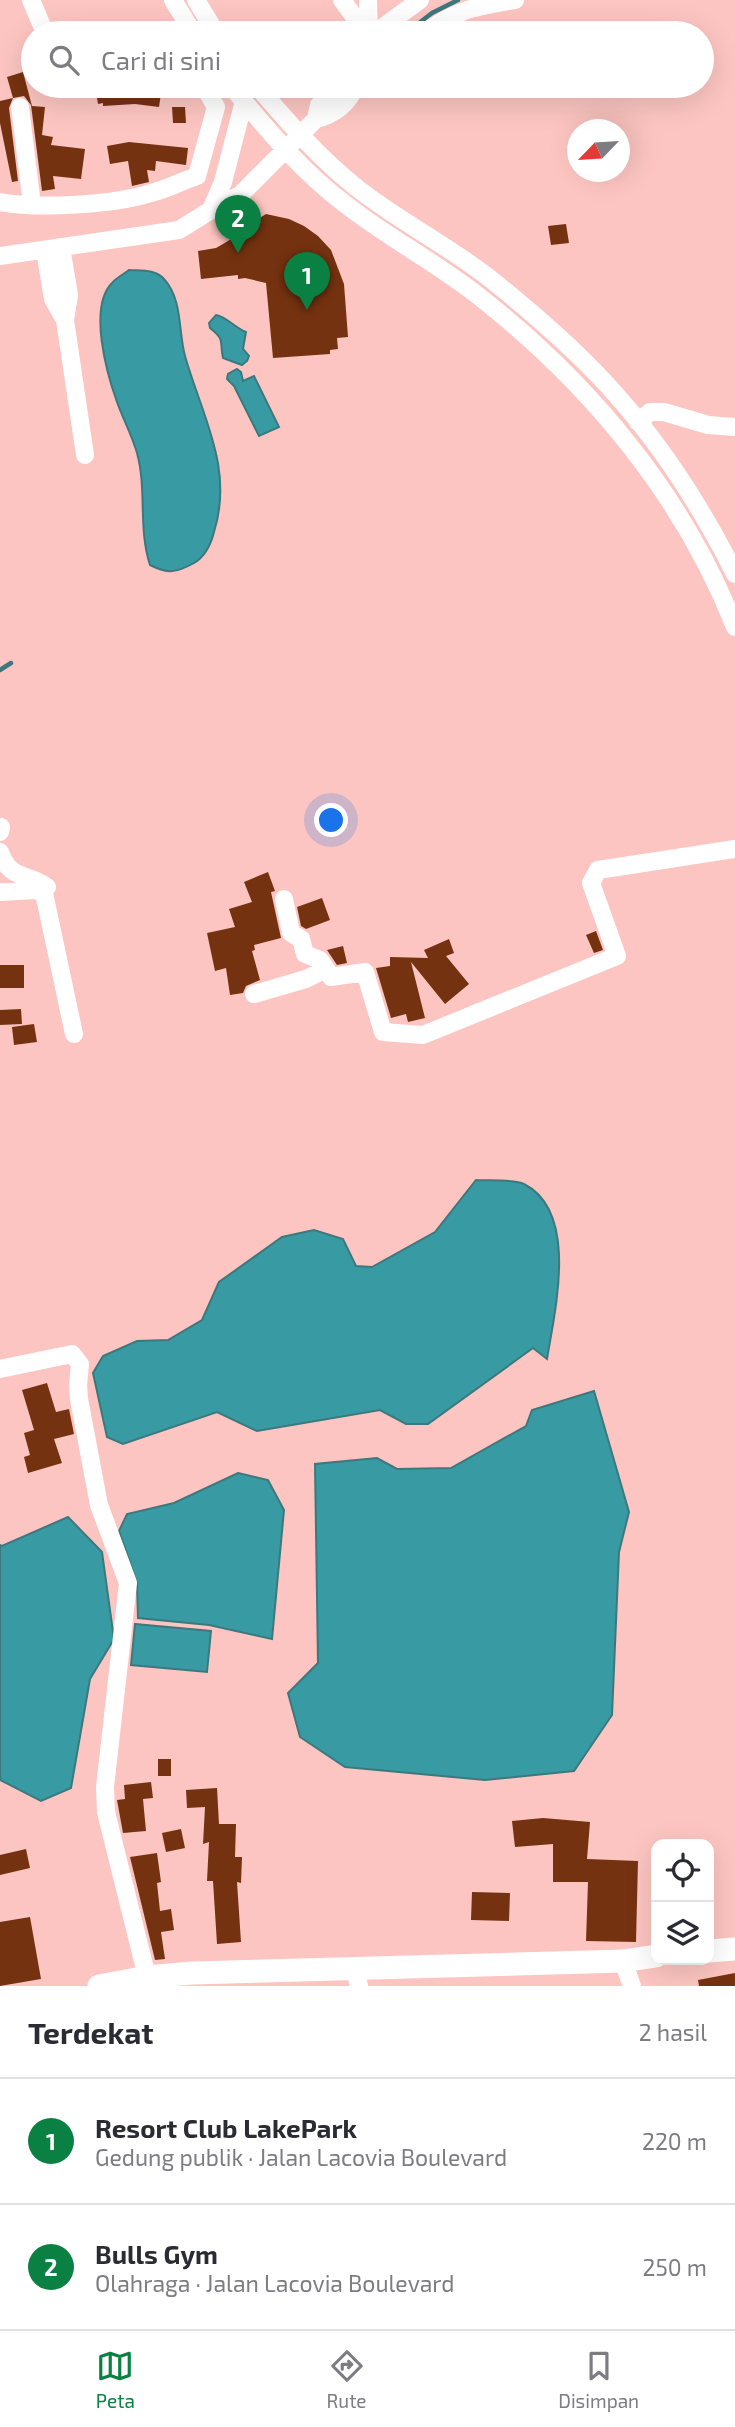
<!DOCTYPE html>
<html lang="id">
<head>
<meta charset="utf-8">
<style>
  :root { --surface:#fff; --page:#f7f7f7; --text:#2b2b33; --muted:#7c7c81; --line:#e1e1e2; --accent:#0b8043 }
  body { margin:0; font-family:"Exo 2",sans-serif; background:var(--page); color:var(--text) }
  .controls { position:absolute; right:21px; bottom:21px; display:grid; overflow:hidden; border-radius:14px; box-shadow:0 7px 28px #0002 }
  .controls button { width:63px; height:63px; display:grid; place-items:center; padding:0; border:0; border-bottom:2px solid var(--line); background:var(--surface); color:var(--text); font:35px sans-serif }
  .compass { position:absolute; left:567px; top:119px; width:63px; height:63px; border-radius:50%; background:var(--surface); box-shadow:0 7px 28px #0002; rotate:245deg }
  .you { position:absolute; left:332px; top:821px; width:24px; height:24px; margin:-18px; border:5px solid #fff; border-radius:50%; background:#1a73e8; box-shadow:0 0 0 10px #1a73e833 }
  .badge { display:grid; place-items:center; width:46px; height:46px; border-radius:50%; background:var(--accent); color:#fff; font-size:23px; font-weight:700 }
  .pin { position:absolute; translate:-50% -58px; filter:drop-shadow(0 2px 4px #0008) }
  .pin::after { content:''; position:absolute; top:37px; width:24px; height:21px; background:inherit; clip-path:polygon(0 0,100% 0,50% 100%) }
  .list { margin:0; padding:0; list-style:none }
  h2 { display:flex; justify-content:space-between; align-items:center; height:91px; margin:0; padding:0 28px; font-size:30px }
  h2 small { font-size:23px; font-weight:400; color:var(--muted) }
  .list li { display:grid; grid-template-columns:46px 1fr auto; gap:21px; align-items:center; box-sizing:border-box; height:126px; padding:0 28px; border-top:2px solid var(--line) }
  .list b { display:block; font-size:26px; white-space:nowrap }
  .list p { margin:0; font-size:23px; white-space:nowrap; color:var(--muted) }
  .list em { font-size:23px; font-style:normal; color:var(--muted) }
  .icon { flex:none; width:38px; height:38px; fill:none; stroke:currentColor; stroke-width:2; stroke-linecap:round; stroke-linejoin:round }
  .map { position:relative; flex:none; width:735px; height:1986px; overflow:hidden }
  .search { position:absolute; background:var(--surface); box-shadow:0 7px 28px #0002; left:21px; right:21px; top:21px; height:77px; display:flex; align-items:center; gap:18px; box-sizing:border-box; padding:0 24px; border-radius:38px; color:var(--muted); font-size:26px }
  .sheet { height:343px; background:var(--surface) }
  nav { display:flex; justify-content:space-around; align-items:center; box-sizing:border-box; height:98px; border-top:2px solid var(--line); background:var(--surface); font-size:19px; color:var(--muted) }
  nav a { display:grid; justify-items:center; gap:4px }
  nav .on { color:var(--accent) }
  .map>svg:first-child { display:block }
  .water { fill:#389ba4; stroke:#3c787d; stroke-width:2 }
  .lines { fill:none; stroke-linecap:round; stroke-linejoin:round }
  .stream { stroke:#3c787d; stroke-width:4.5 }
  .building { fill:#753210 }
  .minor { stroke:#fff; stroke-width:18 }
  .tertiary { stroke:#fff; stroke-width:23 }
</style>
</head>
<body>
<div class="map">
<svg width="735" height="1986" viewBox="0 0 735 1986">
  <rect width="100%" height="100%" fill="#fcc5c1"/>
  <!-- water -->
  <path class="water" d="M129,270C141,271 155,269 164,279C183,300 178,331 185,356C202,416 234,468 214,532C211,544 206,556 194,563C176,573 168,574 150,565C138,528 147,489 137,453C132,435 123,419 117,402C107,374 88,307 112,283C116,278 124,274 129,270Z
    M216,315C227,317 235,328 246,332L243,349L249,356L247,361L242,365L223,358C219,340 226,341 210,328L209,323Z
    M237,369L241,372L243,381L254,376L279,427L259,436L234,386L227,379L228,374Z
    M476,1180C488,1181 515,1179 524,1184C579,1212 555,1310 547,1359L533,1348L428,1424H406L380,1410L257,1431L217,1412L123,1444L107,1437L93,1373L103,1356L137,1341L168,1340L202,1320L219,1282L282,1237L314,1230L343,1239L356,1266L372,1267L435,1232Z
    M594,1391L629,1512L619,1552L612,1715L574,1771L485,1780L345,1767L300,1737L288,1693L318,1663L315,1464L377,1458L397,1469L451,1468L526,1426L532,1410Z
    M238,1473L268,1480L284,1510L272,1639L209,1625L138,1618L137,1583L119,1531L127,1514L174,1503Z
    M68,1517L102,1552L114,1639L90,1679L71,1788L41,1801L0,1780V1545L2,1546Z
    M135,1624L211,1631L207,1672L131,1665Z"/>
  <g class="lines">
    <!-- stream -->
    <path class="stream" d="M406,33L432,13L458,0
      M0,670L11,663"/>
  </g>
  <!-- building -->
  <path class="building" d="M23,72L32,106L45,107L42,135L53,137L51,145L85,149L81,179L53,176L55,189L42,191L31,105L24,96L13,98L7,77Z
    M95,86H162L159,107L135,104L103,106V103L98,104Z
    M13,98L9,108L18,181L12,182L0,123V101Z
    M172,107H185L186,123H173Z
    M129,142L188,148L186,165L156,161L155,171L147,170L149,182L132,186L128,161L110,164L107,146Z
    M266,214L289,219L304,226L318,236L331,250L344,284L348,337L337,338L338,349L330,350V354L273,358L266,283L245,278L238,279V275L201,279L198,251L216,248L235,237L234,234Z
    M566,224L569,243L551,245L548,226Z
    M268,872L275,891L271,892L281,938L254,945L255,950L252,951L260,980L246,986L243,993L230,995L226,968L215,971L207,933L235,927L229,909L252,902L244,882Z
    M322,898L330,920L306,929L301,926L297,907Z
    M596,931L603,950L594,953L586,935Z
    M449,939L454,953L446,956L469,984L445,1004L411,962L425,1018L408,1022L406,1014L391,1018L376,968L390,966V957L428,958L424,950Z
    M343,946L347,963L337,965L327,950Z
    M0,965H24V988H0Z
    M21,1009L22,1024L0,1025V1010Z
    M34,1024L37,1042L14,1045L12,1027Z
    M47,1383L56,1412L69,1409L74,1434L54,1439L62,1463L28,1473L24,1457L30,1455L24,1433L34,1430L22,1390Z
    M158,1759H171V1776H158Z
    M151,1782L153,1798L143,1799L146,1831L123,1833L117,1800L125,1799L124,1785Z
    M217,1788L219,1824H236L235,1857H242L241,1883L237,1882L241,1942L217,1944L213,1881H207L209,1842L203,1844L205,1807L187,1808L186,1790Z
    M543,1818L590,1822L587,1859L638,1861L636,1942L586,1941L588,1882H553V1844L515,1847L512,1821Z
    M181,1829L185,1848L166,1852L162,1833Z
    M26,1849L30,1868L0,1875V1855Z
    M157,1853L161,1882L157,1883L160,1911L171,1909L174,1930L161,1932L165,1959L155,1960L130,1857Z
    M472,1892L510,1893L509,1921L471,1920Z
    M30,1917L41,1979L0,1986V1922Z
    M735,1973V1986H699L698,1980Z"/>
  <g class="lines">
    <!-- minor -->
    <path class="minor" d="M31,0L45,33
      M173,0L193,33
      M196,0L216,33
      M342,0L366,33
      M368,0L369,33
      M375,33L420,0
      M424,33C457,9 475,7 515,0
      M231,86C266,128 301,171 345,204C388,238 439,264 481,298C591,385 683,495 735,627
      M257,86C288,122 319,158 357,188C400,222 451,247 493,281C529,310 564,340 596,373C652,431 699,502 735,574
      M244,101L223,182L211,210L240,195L316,119L319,105L339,86
      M20,107L32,205
      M316,119C333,115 350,103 355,86
      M0,202C39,209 113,205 151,193C167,189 182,181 197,176L216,107L204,86
      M45,250L53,299L65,320L69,295L61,247
      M0,256L179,230L211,210
      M65,320L85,455
      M638,422L650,412H664L708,425L735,427
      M0,832L1,827
      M0,852C10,881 29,873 47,887
      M0,892L35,890L44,893L74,1034
      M284,899L291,933L301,939L305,954L320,960L331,977L365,972L383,1032L423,1035L617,956L591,883L598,870L735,849
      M254,994L306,979L326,969
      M0,1369L72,1354L80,1364L78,1385L79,1399L99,1505L128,1583L105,1787L106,1812L147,1977
      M623,1961L632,1986
      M355,1969L359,1986"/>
    <!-- tertiary -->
    <path class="tertiary" d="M709,1951L735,1949
      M99,1986L147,1977L192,1973L623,1961L656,1956"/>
  </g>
</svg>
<div class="controls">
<button><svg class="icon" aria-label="locate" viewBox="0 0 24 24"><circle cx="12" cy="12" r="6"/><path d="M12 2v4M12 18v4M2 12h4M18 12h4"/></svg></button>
<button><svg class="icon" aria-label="layers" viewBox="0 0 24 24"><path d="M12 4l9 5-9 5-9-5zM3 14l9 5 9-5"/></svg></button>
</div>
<svg class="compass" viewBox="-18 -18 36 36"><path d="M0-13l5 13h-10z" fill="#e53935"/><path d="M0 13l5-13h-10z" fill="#7c7c81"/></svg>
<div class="you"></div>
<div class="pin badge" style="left:307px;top:310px">1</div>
<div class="pin badge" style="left:238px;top:253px">2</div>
<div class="search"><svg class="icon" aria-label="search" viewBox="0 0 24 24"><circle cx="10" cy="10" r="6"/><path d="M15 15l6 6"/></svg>Cari di sini</div>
</div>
<section class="sheet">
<h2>Terdekat<small>2 hasil</small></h2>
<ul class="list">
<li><span class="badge">1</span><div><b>Resort Club LakePark</b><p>Gedung publik · Jalan Lacovia Boulevard</p></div><em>220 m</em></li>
<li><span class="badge">2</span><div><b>Bulls Gym</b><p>Olahraga · Jalan Lacovia Boulevard</p></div><em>250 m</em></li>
</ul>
</section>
<nav>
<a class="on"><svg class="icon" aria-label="map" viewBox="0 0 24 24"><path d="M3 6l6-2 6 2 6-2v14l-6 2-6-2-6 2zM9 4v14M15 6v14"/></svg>Peta</a>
<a><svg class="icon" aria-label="directions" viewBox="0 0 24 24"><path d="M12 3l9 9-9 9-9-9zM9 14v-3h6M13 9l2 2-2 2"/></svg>Rute</a>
<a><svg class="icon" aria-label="saved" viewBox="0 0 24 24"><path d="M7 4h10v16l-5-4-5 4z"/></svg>Disimpan</a>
</nav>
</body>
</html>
